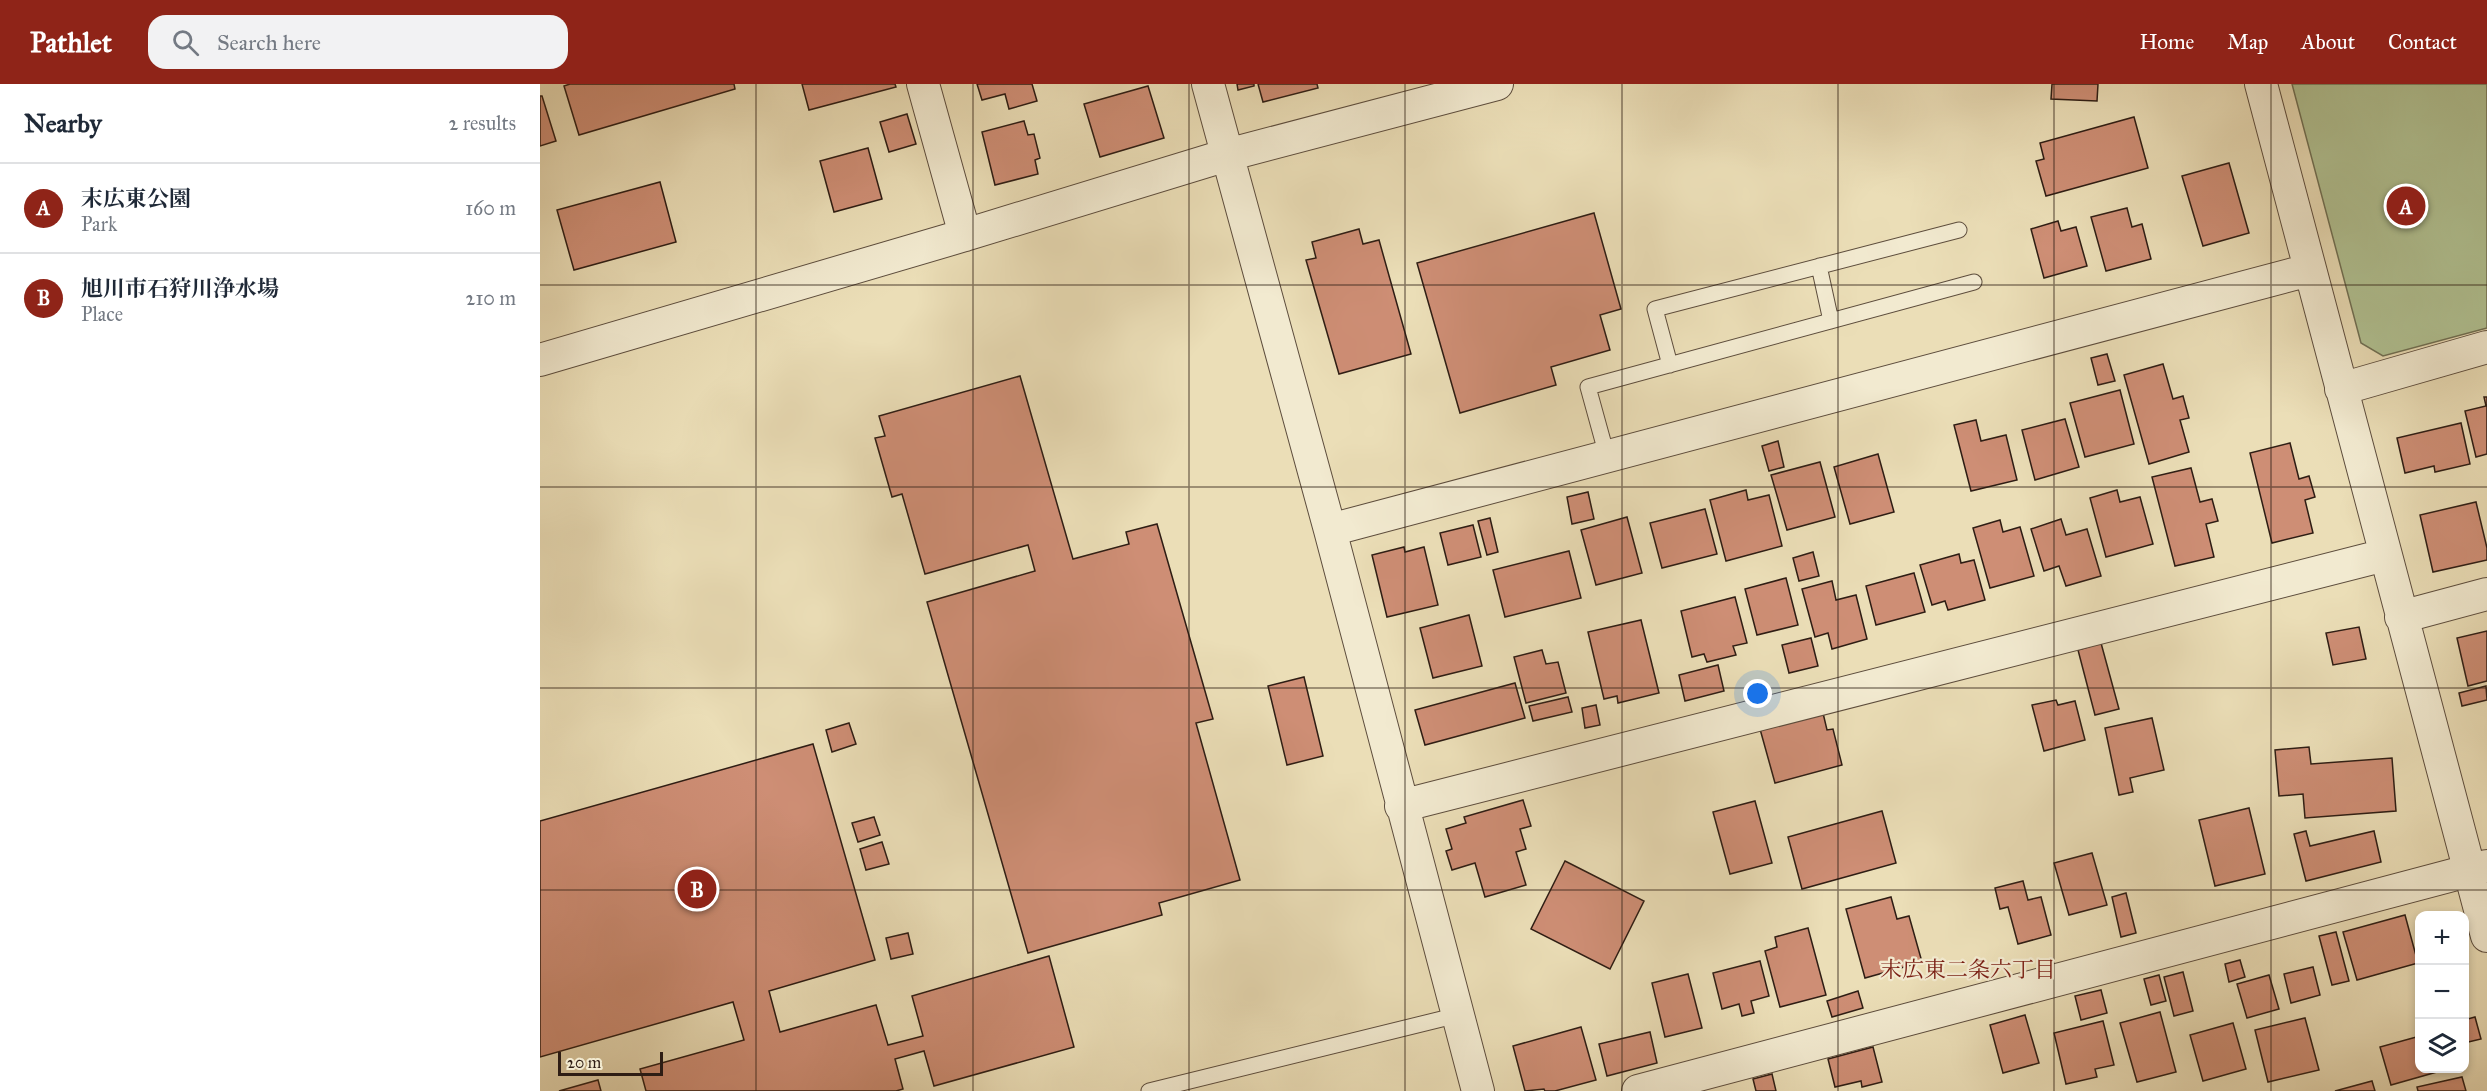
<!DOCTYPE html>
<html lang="en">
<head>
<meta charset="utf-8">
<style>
  :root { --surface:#fff; --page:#f2f2f3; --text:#1f2937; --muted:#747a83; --line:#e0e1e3; --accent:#8f2418 }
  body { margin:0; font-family:"IM FELL Great Primer","Noto Serif JP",serif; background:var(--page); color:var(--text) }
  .controls { position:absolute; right:18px; bottom:18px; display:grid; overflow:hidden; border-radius:12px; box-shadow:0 3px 9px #0003 }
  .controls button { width:54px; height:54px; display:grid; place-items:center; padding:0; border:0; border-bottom:2px solid var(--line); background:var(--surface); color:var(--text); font:30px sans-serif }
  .scale { position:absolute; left:18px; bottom:15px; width:105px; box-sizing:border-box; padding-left:6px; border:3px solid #2e1d14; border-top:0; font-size:16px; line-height:21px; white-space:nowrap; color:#2e1d14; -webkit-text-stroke:4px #f2ead0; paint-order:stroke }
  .you { position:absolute; left:1218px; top:610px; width:21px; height:21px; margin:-15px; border:4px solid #fff; border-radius:50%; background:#1a73e8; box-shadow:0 0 0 9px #1a73e833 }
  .badge { display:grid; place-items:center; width:39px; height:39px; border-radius:50%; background:var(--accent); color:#fff; font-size:20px; font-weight:700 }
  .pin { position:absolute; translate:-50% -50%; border:3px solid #fff; box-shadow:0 2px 6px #0006 }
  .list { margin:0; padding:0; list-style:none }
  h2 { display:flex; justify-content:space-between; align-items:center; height:78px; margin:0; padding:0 24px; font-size:26px }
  h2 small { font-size:20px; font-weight:400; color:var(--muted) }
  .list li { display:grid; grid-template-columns:39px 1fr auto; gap:18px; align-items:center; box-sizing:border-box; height:90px; padding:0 24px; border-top:2px solid var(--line) }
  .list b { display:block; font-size:22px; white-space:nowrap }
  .list p { margin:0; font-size:20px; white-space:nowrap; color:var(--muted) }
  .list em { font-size:20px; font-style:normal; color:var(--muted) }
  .icon { flex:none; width:33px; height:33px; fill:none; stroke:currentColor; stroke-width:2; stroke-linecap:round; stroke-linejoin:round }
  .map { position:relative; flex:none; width:1947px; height:1007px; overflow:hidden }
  header { display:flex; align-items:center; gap:36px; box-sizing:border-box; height:84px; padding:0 30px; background:var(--accent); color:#fff }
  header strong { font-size:28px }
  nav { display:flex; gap:33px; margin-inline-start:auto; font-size:21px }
  .search { width:420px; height:54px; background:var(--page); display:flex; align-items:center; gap:15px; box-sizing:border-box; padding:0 21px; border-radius:18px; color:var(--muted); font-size:22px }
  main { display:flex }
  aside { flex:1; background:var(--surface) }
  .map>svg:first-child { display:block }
  .green { fill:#b1c293; stroke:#707054; stroke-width:1.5 }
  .building { fill:#ce8e75; stroke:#2e1d14; stroke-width:1.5 }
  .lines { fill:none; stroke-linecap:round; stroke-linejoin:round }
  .lane-casing { stroke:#5d4d3d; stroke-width:17 }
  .street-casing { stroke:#5d4d3d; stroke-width:34 }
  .lane { stroke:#f2ead0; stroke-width:15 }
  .street { stroke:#f2ead0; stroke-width:32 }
  .grid { fill:none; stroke:#2e1d14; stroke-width:1.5; stroke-opacity:0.55 }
  .labels { text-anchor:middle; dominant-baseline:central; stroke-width:4.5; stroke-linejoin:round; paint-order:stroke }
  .neighbourhood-label { font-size:22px; fill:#7a1f14; stroke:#f2ead0 }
</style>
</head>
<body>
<header>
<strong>Pathlet</strong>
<div class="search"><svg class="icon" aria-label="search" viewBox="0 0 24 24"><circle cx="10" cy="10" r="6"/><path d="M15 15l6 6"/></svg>Search here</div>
<nav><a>Home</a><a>Map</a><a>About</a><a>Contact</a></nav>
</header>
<main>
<aside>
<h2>Nearby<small>2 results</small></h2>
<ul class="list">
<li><span class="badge">A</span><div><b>末広東公園</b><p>Park</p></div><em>160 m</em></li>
<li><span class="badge">B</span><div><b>旭川市石狩川浄水場</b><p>Place</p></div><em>210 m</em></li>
</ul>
</aside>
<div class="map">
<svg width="1947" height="1007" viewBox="0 0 1947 1007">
  <rect width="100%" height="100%" fill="#ebdeb7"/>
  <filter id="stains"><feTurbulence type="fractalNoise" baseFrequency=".00333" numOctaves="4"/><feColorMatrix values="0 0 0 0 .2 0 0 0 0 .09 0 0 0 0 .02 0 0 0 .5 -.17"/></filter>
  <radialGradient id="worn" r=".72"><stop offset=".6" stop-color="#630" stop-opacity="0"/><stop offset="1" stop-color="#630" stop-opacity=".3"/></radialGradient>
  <!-- green -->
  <path class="green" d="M1752,0H1947V244L1843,272L1821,259Z"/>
  <!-- building -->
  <path class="building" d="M30,0H194L195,5L39,51L24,2Z
    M262,0H355L356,3L269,26Z
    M437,0H492L497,17L469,25L465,10L442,16Z
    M697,0H714V2L698,6Z
    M718,0H777L778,4L723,18Z
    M1512,0H1558L1557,17L1511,15Z
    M608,2L624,54L560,73L544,20Z
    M0,12H2L16,57L0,62Z
    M367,30L376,60L349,68L340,38Z
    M1594,33L1608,84L1506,112L1496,77L1504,75L1500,59Z
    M484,37L488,51L494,50L500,74L495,76L498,90L455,101L442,48Z
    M328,64L342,115L294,128L280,77Z
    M1689,79L1709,149L1663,162L1642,92Z
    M120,98L136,158L34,186L17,126Z
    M1587,124L1592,143L1602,140L1611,175L1566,187L1551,133Z
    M1054,129L1081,225L1060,231L1070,266L1011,283L1016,301L920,329L877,179Z
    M1518,137L1521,147L1536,143L1547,182L1504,194L1491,145Z
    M819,145L823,160L839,156L871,270L799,290L766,176L776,174L772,158Z
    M1567,270L1575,297L1558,301L1551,274Z
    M1623,280L1633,315L1643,312L1649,334L1640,336L1649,368L1609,380L1584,291Z
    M480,292L533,475L589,460L586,448L617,440L673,635L656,639L700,796L619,819L622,831L488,869L387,518L495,487L488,461L385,490L362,410L352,413L335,354L345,352L339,332Z
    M1580,306L1594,360L1545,373L1530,319Z
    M1944,313H1947V370L1936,373L1925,327L1946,322Z
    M1525,335L1539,383L1495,396L1482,346Z
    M1436,336L1441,357L1466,351L1477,396L1431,407L1414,341Z
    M1921,339L1930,380L1895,388L1894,382L1865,389L1857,354Z
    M1238,357L1244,383L1229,387L1222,362Z
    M1750,359L1759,395L1769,392L1775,413L1765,416L1773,449L1732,459L1710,369Z
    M1338,370L1354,428L1310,440L1294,383Z
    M1280,378L1295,433L1247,446L1231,391Z
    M1651,384L1660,418L1672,415L1678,437L1666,440L1674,473L1635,482L1612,393Z
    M1206,406L1208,416L1229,411L1242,462L1186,477L1170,416Z
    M1577,406L1580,418L1600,413L1613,460L1566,473L1550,414Z
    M1048,408L1054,435L1032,440L1027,413Z
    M1936,418L1947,464V476L1893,488L1880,431Z
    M1165,425L1177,470L1122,484L1110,439Z
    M1087,433L1102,489L1056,501L1041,446Z
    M950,434L958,468L947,471L938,437Z
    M1521,435L1526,451L1547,445L1561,492L1526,502L1519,482L1504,487L1491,445Z
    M1460,436L1463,448L1480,443L1494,492L1450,504L1433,444Z
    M933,441L941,473L908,481L900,449Z
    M864,463L865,468L884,463L898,521L847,533L832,471Z
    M1029,467L1041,514L965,533L953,486Z
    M1273,468L1279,492L1259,497L1253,474Z
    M1419,470L1421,479L1434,476L1445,516L1408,526L1405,517L1392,521L1380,481Z
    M1374,489L1385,528L1336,541L1326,502Z
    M1246,494L1258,541L1217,551L1205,505Z
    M1292,497L1296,516L1316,511L1327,555L1292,565L1288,549L1275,553L1262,505Z
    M1195,513L1207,559L1193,562L1196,571L1167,578L1164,570L1152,573L1141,527Z
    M929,531L942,582L893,594L880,544Z
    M1101,536L1119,609L1078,619L1077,612L1064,615L1048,548Z
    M1819,543L1826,575L1793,581L1786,549Z
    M1947,547V597L1928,602L1917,554Z
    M1271,554L1278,582L1249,589L1242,561Z
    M1561,559L1579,625L1555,631L1538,566Z
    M1002,566L1006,580L1018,578L1026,609L986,619L974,573Z
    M1178,581L1184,607L1145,617L1139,591Z
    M764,593L783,672L747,681L728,602Z
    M975,599L985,634L885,661L875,626Z
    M1946,602L1947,616L1922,622L1919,609Z
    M1028,613L1032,628L993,637L989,622Z
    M1516,616L1518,621L1535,617L1545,656L1504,667L1492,621Z
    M1056,621L1060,641L1045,644L1042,624Z
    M1283,629L1287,646L1293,645L1302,681L1235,699L1220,645Z
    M1612,634L1624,686L1590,694L1593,708L1579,711L1565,644Z
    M309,639L316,660L292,668L286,646Z
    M273,660L335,876L229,907L240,948L336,921L348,961L383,952L372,912L509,872L534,963L394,1002L384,967L355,975L363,1005L356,1007H106L100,985L204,956L193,918L0,973V737Z
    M1769,663L1771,680L1852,674L1856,727L1765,734L1763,710L1739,712L1735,666Z
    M983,716L991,742L980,745L986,765L976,768L986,801L945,813L935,779L912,786L906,767L912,765L906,745L926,739L924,733Z
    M1215,717L1232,779L1190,790L1173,728Z
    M1709,724L1725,790L1675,802L1659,736Z
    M1342,727L1356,779L1262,805L1248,753Z
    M334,733L340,751L318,758L312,739Z
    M1766,747L1770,762L1834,747L1841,778L1766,797L1754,750Z
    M342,758L349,780L326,786L320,765Z
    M1552,769L1567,821L1529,831L1514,779Z
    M1025,777L1104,817L1070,885L991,845Z
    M1483,797L1488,816L1501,813L1511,851L1478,860L1468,823L1460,825L1455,804Z
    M1586,809L1596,849L1581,853L1572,813Z
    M1351,813L1357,835L1369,832L1382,878L1325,894L1306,825Z
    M1865,831L1878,879L1817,896L1803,848Z
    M1268,844L1286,911L1240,923L1225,867L1237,863L1235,853Z
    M1796,848L1809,897L1792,901L1779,852Z
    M368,849L373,870L351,875L346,854Z
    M1700,876L1705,893L1689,898L1685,880Z
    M1220,877L1229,912L1211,917L1214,929L1202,932L1199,920L1182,925L1173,889Z
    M1773,883L1780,911L1751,919L1744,890Z
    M1643,888L1653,927L1634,932L1624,893Z
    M1148,890L1162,944L1125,953L1112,899Z
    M1619,891L1626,917L1611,921L1604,895Z
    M1729,891L1739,925L1707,934L1697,900Z
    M1561,906L1567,929L1541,936L1535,912Z
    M1318,907L1323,924L1292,933L1287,917Z
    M1620,928L1636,988L1597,998L1580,939Z
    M1485,931L1499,979L1463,989L1450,941Z
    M1935,933L1941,955L1924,959V936Z
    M1765,934L1779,986L1728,998L1715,946Z
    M1563,937L1574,981L1555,985L1557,993L1526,1000L1514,949Z
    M1693,939L1706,985L1663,997L1650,951Z
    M1041,943L1056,996L1015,1007H1005L1004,1005L985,1007L973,962Z
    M1110,948L1117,979L1067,992L1059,960Z
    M1880,952V984H1911L1851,1001L1840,963Z
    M1333,963L1342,998L1322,1003L1321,997L1295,1003L1288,975Z
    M1232,990L1236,1007H1216L1213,995Z
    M1922,993L1926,1007H1878L1877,1003Z
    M58,996L61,1007H19Z
    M1832,997L1835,1007H1795Z"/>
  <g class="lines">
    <defs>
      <path id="lane" d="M1279,182L1291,237
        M1130,281L1115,225L1419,146
        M1067,372L1048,303L1434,198
        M609,1007L918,931"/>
      <path id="street" d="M383,0L425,151
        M668,0L790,446L938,1007
        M1721,0L1947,852
        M0,276L425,151L687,71L957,0
        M1801,305L1947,263
        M790,446L1769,186
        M1861,533L1947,510
        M861,722L1845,471
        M1098,1007L1947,782"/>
    </defs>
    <!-- lane casing -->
    <use href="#lane" class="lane-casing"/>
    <!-- street casing -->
    <use href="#street" class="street-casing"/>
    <!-- lane -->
    <use href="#lane" class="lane"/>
    <!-- street -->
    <use href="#street" class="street"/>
  </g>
  <!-- grid -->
  <path class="grid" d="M216,0V1007M433,0V1007M649,0V1007M865,0V1007M1082,0V1007M1298,0V1007M1514,0V1007M1731,0V1007M0,201H1947M0,403H1947M0,604H1947M0,806H1947"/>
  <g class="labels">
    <!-- neighbourhood labels -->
    <g class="neighbourhood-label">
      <text x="1428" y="885">末広東二条六丁目</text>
    </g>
  </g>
  <rect width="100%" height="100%" filter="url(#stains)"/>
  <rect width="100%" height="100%" fill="url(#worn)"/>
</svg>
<div class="controls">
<button>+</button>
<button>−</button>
<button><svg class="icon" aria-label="layers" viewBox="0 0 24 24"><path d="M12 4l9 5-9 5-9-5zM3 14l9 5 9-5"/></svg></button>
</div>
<div class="scale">20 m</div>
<div class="you"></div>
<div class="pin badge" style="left:1866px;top:122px">A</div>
<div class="pin badge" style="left:157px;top:805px">B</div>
</div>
</main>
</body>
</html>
